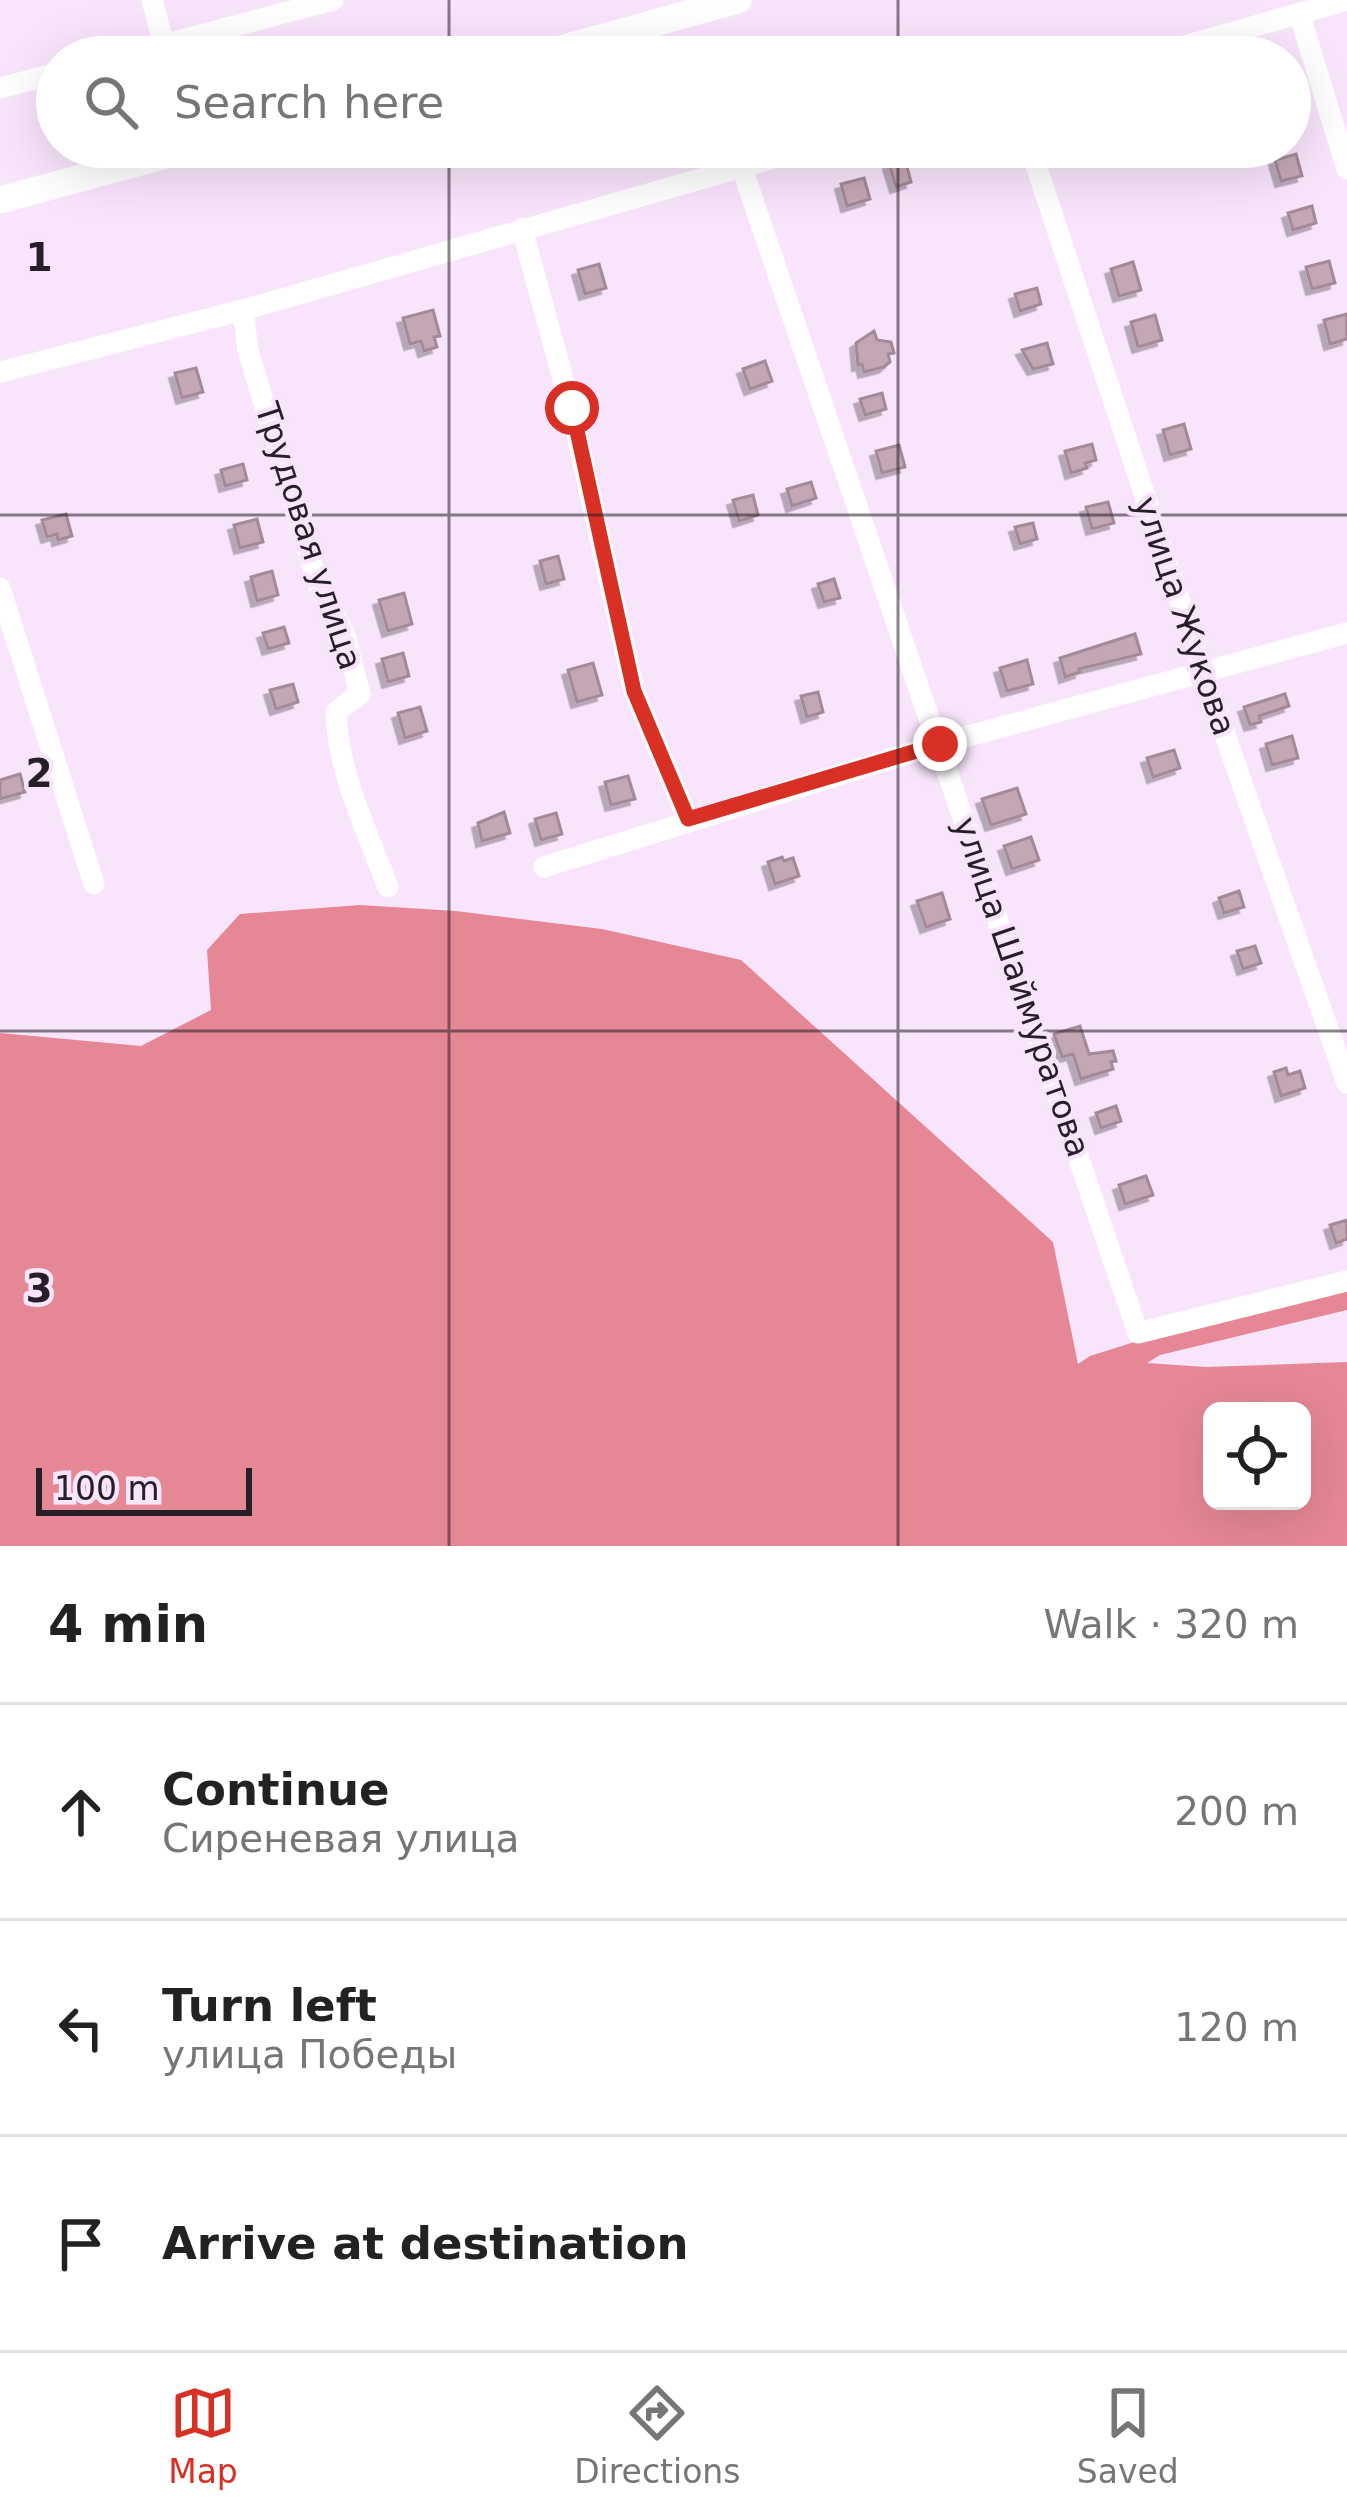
<!DOCTYPE html>
<html lang="en">
<head>
<meta charset="utf-8">
<style>
  :root { --surface:#fff; --page:#f6f6f6; --text:#222; --muted:#767676; --line:#e0e0e0; --accent:#d93025 }
  body { margin:0; font-family:"DejaVu Sans",sans-serif; background:var(--page); color:var(--text) }
  .controls { position:absolute; right:36px; bottom:36px; display:grid; overflow:hidden; border-radius:18px; box-shadow:0 12px 48px #0002 }
  .controls button { width:108px; height:108px; display:grid; place-items:center; padding:0; border:0; border-bottom:3px solid var(--line); background:var(--surface); color:var(--text); font:60px sans-serif }
  .scale { position:absolute; left:36px; bottom:30px; width:216px; box-sizing:border-box; padding-left:12px; border:6px solid #261f27; border-top:0; font-size:33px; line-height:42px; white-space:nowrap; color:#261f27; -webkit-text-stroke:9px #f8e4fb; paint-order:stroke }
  .stop { position:absolute; width:36px; height:36px; margin:-27px; border:9px solid #d93025; border-radius:50%; background:#fff }
  .stop.end { background:#d93025; border-color:#fff; box-shadow:0 3px 12px #0008 }
  .list { margin:0; padding:0; list-style:none }
  h2 { display:flex; justify-content:space-between; align-items:center; height:156px; margin:0; padding:0 48px; font-size:51px }
  h2 small { font-size:39px; font-weight:400; color:var(--muted) }
  .list li { display:grid; grid-template-columns:78px 1fr auto; gap:36px; align-items:center; box-sizing:border-box; height:216px; padding:0 48px; border-top:3px solid var(--line) }
  .list b { display:block; font-size:45px; white-space:nowrap }
  .list p { margin:0; font-size:39px; white-space:nowrap; color:var(--muted) }
  .list em { font-size:39px; font-style:normal; color:var(--muted) }
  .icon { flex:none; width:66px; height:66px; fill:none; stroke:currentColor; stroke-width:2; stroke-linecap:round; stroke-linejoin:round }
  .map { position:relative; flex:none; width:1347px; height:1546px; overflow:hidden }
  .search { position:absolute; background:var(--surface); box-shadow:0 12px 48px #0002; left:36px; right:36px; top:36px; height:132px; display:flex; align-items:center; gap:30px; box-sizing:border-box; padding:0 42px; border-radius:66px; color:var(--muted); font-size:45px }
  .sheet { height:804px; background:var(--surface) }
  nav { display:flex; justify-content:space-around; align-items:center; box-sizing:border-box; height:168px; border-top:3px solid var(--line); background:var(--surface); font-size:33px; color:var(--muted) }
  nav a { display:grid; justify-items:center; gap:6px }
  nav .on { color:var(--accent) }
  .map>svg:first-child { display:block }
  .forest { fill:#e68795; fill-rule:evenodd }
  .building { fill:#c3a7b5; stroke:#a48997; stroke-width:3; filter:url(#shadow) }
  .lines { fill:none; stroke-linecap:round; stroke-linejoin:round }
  .minor { stroke:#fff; stroke-width:21 }
  .major { stroke:#fff; stroke-width:27 }
  .route { stroke:#d93025; stroke-width:15 }
  .grid { fill:none; stroke:#261f27; stroke-width:3; stroke-opacity:0.55 }
  .labels { text-anchor:middle; dominant-baseline:central; stroke-width:9; stroke-linejoin:round; paint-order:stroke }
  .street-label { font-size:33px; fill:#261f27; stroke:#f8e4fb }
  .grid-label { font-size:39px; text-anchor:middle; font-weight:bold; fill:#261f27; stroke:#f8e4fb; stroke-width:9; stroke-linejoin:round; paint-order:stroke }
</style>
</head>
<body>
<div class="map">
<svg width="1347" height="1546" viewBox="0 0 1347 1546">
  <defs>
    <filter id="shadow"><feDropShadow dx="-5.5" dy="5.5" stdDeviation="0" flood-color="#0004"/></filter>
  </defs>
  <rect width="100%" height="100%" fill="#f8e4fb"/>
  <!-- forest -->
  <path class="forest" d="M360,905L456,911L602,929L741,960L1053,1242L1078,1364L1090,1356L1166,1332L1347,1291V1310L1160,1355L1147,1363L1206,1367L1347,1362V1546H0V1033L141,1046L211,1010L207,950L240,914ZM1212,1411H1302V1501H1212Z"/>
  <!-- building -->
  <path class="building" d="M1296,154L1302,176L1281,181L1275,160Z
    M905,159L911,182L896,187L889,164Z
    M864,178L870,199L847,206L841,184Z
    M1312,206L1316,223L1293,230L1288,213Z
    M1329,261L1335,283L1312,289L1306,267Z
    M1133,262L1141,290L1119,296L1111,269Z
    M599,264L606,288L585,294L578,270Z
    M1037,288L1041,304L1020,311L1015,294Z
    M433,310L440,336L434,337L437,347L424,351L421,341L410,344L403,318Z
    M1347,314V339L1330,344L1324,320Z
    M1155,315L1162,340L1138,347L1131,322Z
    M874,331L877,340L891,342L894,353L888,354L890,362L884,367L864,372L862,364L858,365L856,343Z
    M1047,343L1053,364L1033,369L1022,350Z
    M765,361L772,381L750,389L743,369Z
    M196,368L203,392L182,398L175,373Z
    M882,393L886,409L865,415L860,399Z
    M1184,424L1191,449L1170,455L1163,430Z
    M1092,444L1096,460L1085,463L1087,468L1071,473L1065,451Z
    M899,445L905,467L882,473L876,451Z
    M243,464L247,480L225,486L221,470Z
    M811,482L816,498L792,506L787,489Z
    M753,495L758,515L739,521L733,500Z
    M1108,502L1114,523L1092,529L1086,507Z
    M66,514L72,536L58,540L57,534L47,537L42,520Z
    M257,519L263,542L240,548L234,525Z
    M1033,523L1037,539L1020,544L1015,527Z
    M558,556L564,579L546,584L540,561Z
    M272,571L278,595L257,601L251,577Z
    M834,579L840,598L824,602L818,584Z
    M404,593L412,624L388,631L379,600Z
    M284,627L289,643L268,649L263,633Z
    M1135,634L1141,654L1079,669L1080,672L1065,677L1060,658Z
    M403,653L409,676L388,682L382,659Z
    M1027,660L1033,684L1007,691L1000,668Z
    M593,663L602,695L577,702L568,670Z
    M293,684L298,702L276,709L270,690Z
    M818,692L823,712L807,717L801,696Z
    M1285,694L1289,706L1259,716L1261,722L1250,725L1244,707Z
    M420,707L427,731L405,738L398,713Z
    M1292,736L1298,758L1272,765L1266,744Z
    M1174,750L1180,768L1153,777L1147,758Z
    M20,774L25,792L0,799V780Z
    M628,776L635,799L611,805L605,782Z
    M1017,788L1026,814L991,825L982,799Z
    M504,812L510,833L482,841L478,823Z
    M556,813L562,834L541,840L535,819Z
    M1031,837L1039,860L1012,869L1004,846Z
    M782,857L784,861L793,858L799,876L775,884L768,862Z
    M1239,891L1244,907L1224,913L1219,898Z
    M942,893L950,919L926,927L917,901Z
    M1255,946L1261,963L1243,969L1237,951Z
    M1080,1026L1089,1054L1113,1051L1116,1061L1111,1062L1113,1069L1081,1079L1073,1054L1062,1057L1054,1034Z
    M1286,1068L1288,1075L1300,1071L1305,1088L1281,1096L1274,1072Z
    M1116,1106L1121,1121L1101,1128L1096,1113Z
    M1146,1176L1153,1195L1125,1204L1119,1185Z
    M1347,1220V1239L1336,1243L1330,1225Z"/>
  <g class="lines">
    <!-- minor -->
    <path class="minor" d="M152,0L164,45
      M1299,13L1347,169
      M117,57L333,0
      M1145,57L1347,0
      M0,88L57,73
      M1030,147L1203,672L1347,1083
      M741,165L1138,1333L1347,1281
      M522,229L571,408L634,691L688,819
      M243,310L248,350L318,585L344,632L360,694L336,712C338,773 367,831 388,887
      M0,372L243,310L812,147
      M0,588L94,884
      M544,867L939,744L1347,633"/>
    <!-- major -->
    <path class="major" d="M531,57L738,0
      M0,200L196,147"/>
  </g>
  <g class="lines">
    <!-- route -->
    <path class="route" d="M572,408L634,691L688,819L940,744"/>
  </g>
  <!-- grid -->
  <path class="grid" d="M449,0V57M898,0V57M449,147V1546M898,147V1546M0,515H1347M0,1031H1347"/>
  <g class="labels">
    <!-- street labels -->
    <g class="street-label">
      <text transform="translate(309 536) rotate(72)">Трудовая улица</text>
      <text transform="translate(1185 616) rotate(71)">улица Жукова</text>
      <text transform="translate(1022 987) rotate(71)">улица Шаймуратова</text>
    </g>
  </g>
  <g class="grid-label">
    <text x="39" y="271">1</text>
    <text x="39" y="787">2</text>
    <text x="39" y="1302">3</text>
  </g>
</svg>
<div class="controls">
<button><svg class="icon" aria-label="locate" viewBox="0 0 24 24"><circle cx="12" cy="12" r="6"/><path d="M12 2v4M12 18v4M2 12h4M18 12h4"/></svg></button>
</div>
<div class="scale">100 m</div>
<div class="stop" style="left:572px;top:408px"></div>
<div class="stop end" style="left:940px;top:744px"></div>
<div class="search"><svg class="icon" aria-label="search" viewBox="0 0 24 24"><circle cx="10" cy="10" r="6"/><path d="M15 15l6 6"/></svg>Search here</div>
</div>
<section class="sheet">
<h2>4 min<small>Walk · 320 m</small></h2>
<ul class="list">
<li><svg class="icon" aria-label="ahead" viewBox="0 0 24 24"><path d="M12 20V5M6 11l6-6 6 6"/></svg><div><b>Continue</b><p>Сиреневая улица</p></div><em>200 m</em></li>
<li><svg class="icon" aria-label="left" viewBox="0 0 24 24"><path d="M17 20v-9H6M10 6l-5 5 5 5"/></svg><div><b>Turn left</b><p>улица Победы</p></div><em>120 m</em></li>
<li><svg class="icon" aria-label="arrive" viewBox="0 0 24 24"><path d="M6 21V4h12l-3 4 3 4H6"/></svg><div><b>Arrive at destination</b></div></li>
</ul>
</section>
<nav>
<a class="on"><svg class="icon" aria-label="map" viewBox="0 0 24 24"><path d="M3 6l6-2 6 2 6-2v14l-6 2-6-2-6 2zM9 4v14M15 6v14"/></svg>Map</a>
<a><svg class="icon" aria-label="directions" viewBox="0 0 24 24"><path d="M12 3l9 9-9 9-9-9zM9 14v-3h6M13 9l2 2-2 2"/></svg>Directions</a>
<a><svg class="icon" aria-label="saved" viewBox="0 0 24 24"><path d="M7 4h10v16l-5-4-5 4z"/></svg>Saved</a>
</nav>
</body>
</html>
